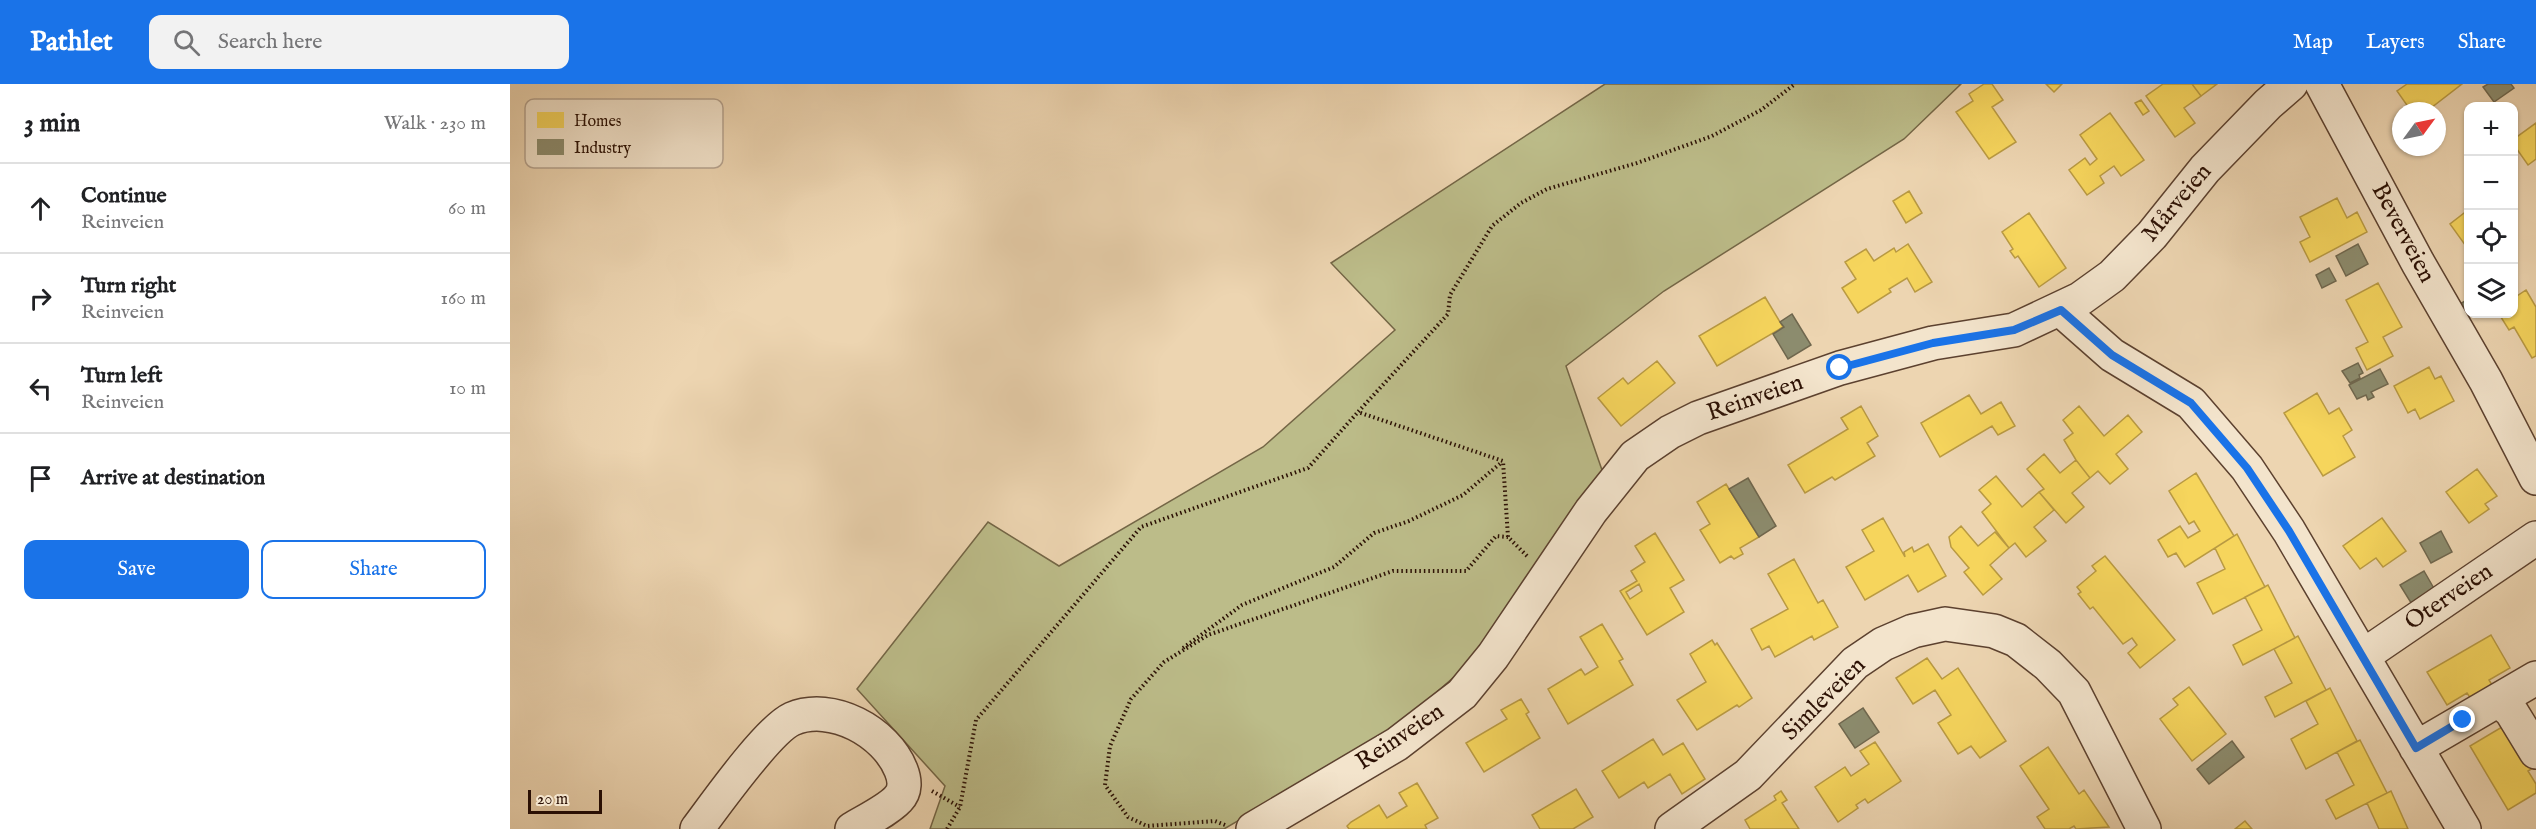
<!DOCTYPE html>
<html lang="en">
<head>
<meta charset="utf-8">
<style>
  :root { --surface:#fff; --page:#f2f2f2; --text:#202124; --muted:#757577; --line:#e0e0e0; --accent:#1a73e8 }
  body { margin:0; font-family:"IM FELL English",serif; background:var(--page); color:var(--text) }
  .controls { position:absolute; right:18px; top:18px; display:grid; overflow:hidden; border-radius:12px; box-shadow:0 2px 4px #0004 }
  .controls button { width:54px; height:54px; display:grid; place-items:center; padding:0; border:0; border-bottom:2px solid var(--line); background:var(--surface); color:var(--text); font:30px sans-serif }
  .compass { position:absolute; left:1882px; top:18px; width:54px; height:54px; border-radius:50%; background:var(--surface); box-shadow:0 2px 4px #0004; rotate:57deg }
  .scale { position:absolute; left:18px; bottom:15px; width:74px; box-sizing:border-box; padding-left:6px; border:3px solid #2b1004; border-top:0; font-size:16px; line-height:21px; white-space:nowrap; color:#2b1004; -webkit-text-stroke:4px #f3e4cc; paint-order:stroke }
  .stop { position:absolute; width:18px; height:18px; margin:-14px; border:4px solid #1a73e8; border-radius:50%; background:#fff }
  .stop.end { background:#1a73e8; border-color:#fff; box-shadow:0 2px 6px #0008 }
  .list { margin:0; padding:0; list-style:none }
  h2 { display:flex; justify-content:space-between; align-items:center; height:78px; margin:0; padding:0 24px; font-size:26px }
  h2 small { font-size:20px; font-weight:400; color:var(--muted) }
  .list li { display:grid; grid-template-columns:39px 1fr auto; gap:18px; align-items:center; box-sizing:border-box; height:90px; padding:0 24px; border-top:2px solid var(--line) }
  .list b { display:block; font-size:22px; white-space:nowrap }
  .list p { margin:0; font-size:20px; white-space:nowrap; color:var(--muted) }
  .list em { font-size:20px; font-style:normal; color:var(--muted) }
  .actions { display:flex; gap:12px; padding:18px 24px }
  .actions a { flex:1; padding:14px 0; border:2px solid var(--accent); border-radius:12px; text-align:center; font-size:21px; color:var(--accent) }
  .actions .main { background:var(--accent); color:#fff }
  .icon { flex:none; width:33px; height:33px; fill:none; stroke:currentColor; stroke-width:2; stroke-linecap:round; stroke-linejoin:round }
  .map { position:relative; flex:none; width:2026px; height:745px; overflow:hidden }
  header { display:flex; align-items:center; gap:36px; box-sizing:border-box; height:84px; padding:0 30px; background:var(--accent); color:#fff }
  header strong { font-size:28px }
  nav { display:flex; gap:33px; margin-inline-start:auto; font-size:21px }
  .search { width:420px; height:54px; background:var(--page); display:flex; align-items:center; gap:15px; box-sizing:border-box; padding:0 21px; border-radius:12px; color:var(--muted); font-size:22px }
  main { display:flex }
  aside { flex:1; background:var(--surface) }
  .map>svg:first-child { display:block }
  .green { fill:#bcbc89; stroke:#746646; stroke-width:1.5 }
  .homes { fill:#f6d55c; stroke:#b99a42; stroke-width:1.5; fill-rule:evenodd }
  .industry { fill:#8c8c6e; stroke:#6f674e; stroke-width:1.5 }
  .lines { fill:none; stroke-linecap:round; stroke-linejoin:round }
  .minor-casing { stroke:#5c412f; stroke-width:36 }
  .path { stroke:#2b1004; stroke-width:4; stroke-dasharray:1.5 3; stroke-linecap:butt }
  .minor { stroke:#f3e4cc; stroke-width:33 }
  .route { stroke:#1a73e8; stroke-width:8 }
  .labels { text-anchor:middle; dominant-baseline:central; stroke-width:6; stroke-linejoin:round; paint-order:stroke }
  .street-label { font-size:24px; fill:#2b1004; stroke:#f3e4cc }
  .key { fill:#f3e4cc; stroke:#b7a490; stroke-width:1.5 }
  .key-label { font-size:16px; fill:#2b1004 }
</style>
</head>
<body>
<header>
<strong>Pathlet</strong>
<div class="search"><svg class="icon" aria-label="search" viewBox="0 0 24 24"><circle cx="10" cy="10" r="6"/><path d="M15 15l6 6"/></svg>Search here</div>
<nav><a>Map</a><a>Layers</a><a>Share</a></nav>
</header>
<main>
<aside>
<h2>3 min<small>Walk · 230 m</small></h2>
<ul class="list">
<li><svg class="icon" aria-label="ahead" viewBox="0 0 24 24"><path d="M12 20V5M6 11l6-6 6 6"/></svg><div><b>Continue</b><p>Reinveien</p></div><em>60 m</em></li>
<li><svg class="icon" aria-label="right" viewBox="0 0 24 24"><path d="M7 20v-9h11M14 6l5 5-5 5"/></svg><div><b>Turn right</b><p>Reinveien</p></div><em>160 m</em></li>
<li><svg class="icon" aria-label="left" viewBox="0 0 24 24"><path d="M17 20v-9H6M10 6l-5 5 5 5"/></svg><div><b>Turn left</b><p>Reinveien</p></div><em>10 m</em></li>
<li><svg class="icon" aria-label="arrive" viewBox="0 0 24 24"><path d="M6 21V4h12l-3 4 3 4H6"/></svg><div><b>Arrive at destination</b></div></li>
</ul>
<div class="actions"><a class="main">Save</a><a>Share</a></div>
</aside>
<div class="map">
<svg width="2026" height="745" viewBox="0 0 2026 745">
  <rect width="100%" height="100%" fill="#edd5b1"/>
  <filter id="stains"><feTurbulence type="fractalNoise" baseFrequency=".00333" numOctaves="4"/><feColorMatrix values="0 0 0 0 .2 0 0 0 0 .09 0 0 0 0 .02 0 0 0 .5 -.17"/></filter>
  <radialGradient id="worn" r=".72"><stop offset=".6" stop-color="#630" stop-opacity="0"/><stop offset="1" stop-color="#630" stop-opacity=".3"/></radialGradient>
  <!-- green -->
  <path class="green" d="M1095,0H1451L1394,55L1154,207L1056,282L1093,389L960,579L882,647L714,745H420L435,702L347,605L478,438L549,482L753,363L885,246L821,179Z"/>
  <!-- homes -->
  <path class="homes" d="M1474,0H1482L1493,16L1482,23L1506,58L1479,75L1446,28L1463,17L1459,10Z
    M1536,0H1552L1544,8Z
    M1653,0H1682L1691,12L1674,24L1685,39L1665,53L1636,12Z
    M1682,0H1707L1691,12Z
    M1897,0H1952L1917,27H1901L1887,7Z
    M1631,16L1639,27L1633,31L1625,19Z
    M1600,29L1634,76L1611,92L1604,82L1590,92L1594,99L1577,111L1559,86L1575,74L1580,81L1587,75L1570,51Z
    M2026,39V75L2018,81L2004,61V55Z
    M1399,107L1412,129L1396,139L1383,117Z
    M1827,114L1837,134L1847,128L1857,148L1800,178L1790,158L1800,153L1790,133Z
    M1958,126V165L1940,140Z
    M1519,129L1556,184L1529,203L1508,172L1505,174L1500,167L1503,165L1492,148Z
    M1398,160L1422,198L1405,208L1397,194L1379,205L1381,208L1348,229L1332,204L1346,195L1335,178L1356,165L1364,177L1384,164L1386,168Z
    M1868,199L1892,243L1873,253L1883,272L1857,286L1846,264L1858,258L1836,216Z
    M2016,206L2026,223V272L2022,274L2004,243L1999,246L1989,230H2004V214Z
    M1255,213L1273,243L1207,282L1189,252Z
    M1147,277L1165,299L1111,342L1088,314L1113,294L1118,300Z
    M1919,283L1925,295L1931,292L1944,317L1910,335L1905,325L1898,329L1884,302Z
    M1807,309L1819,330L1829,324L1842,346L1833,352L1845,373L1813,392L1774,329Z
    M1459,311L1471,330L1491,318L1505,342L1488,351L1482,342L1430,373L1411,339Z
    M1351,322L1368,352L1357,359L1365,372L1325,396L1322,393L1295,409L1278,381L1338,345L1331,334Z
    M1569,322L1594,352L1618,331L1632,348L1606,370L1618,385L1600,400L1588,387L1580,394L1566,376L1554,356L1563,349L1553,336Z
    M1534,370L1550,389L1566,376L1580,394L1562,409L1574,423L1556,439L1529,408L1534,405L1517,385Z
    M1967,385L1987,412L1975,420L1979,425L1959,439L1936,408Z
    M1686,389L1724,452L1675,483L1666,469L1658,473L1648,456L1670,442L1678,454L1690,447L1684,437L1679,440L1659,407Z
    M1486,392L1512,423L1529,408L1544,426L1524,443L1536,457L1516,473L1505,459L1499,464L1472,428L1481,420L1469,406Z
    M1216,400L1249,453L1230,464L1233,470L1224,475L1221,472L1210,479L1190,446L1200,440L1187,418Z
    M1373,434L1395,473L1394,468L1402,463L1404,468L1418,460L1436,492L1408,508L1398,491L1355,516L1336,483L1364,467L1352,446Z
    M1872,434L1896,467L1873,483L1866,474L1850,485L1833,462Z
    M1451,442L1468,462L1485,448L1499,464L1480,481L1492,495L1473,511L1454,488L1459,484L1441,463L1439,453Z
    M1145,449L1174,496L1160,504L1174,528L1137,551L1110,507L1127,497L1121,487L1135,478L1125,462ZM1129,500L1132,507L1120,515L1116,508Z
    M1727,450L1755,503L1703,530L1687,499L1715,485L1705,464Z
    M1595,472L1665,556L1630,584L1618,569L1627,561L1622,554L1613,560L1583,523L1580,525L1568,510L1571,508L1567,503L1586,487L1582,482Z
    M1284,475L1308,519L1313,516L1328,543L1304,556L1302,552L1265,573L1259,562L1252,566L1241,545L1278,525L1258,490Z
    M1758,501L1785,554L1733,581L1723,561L1752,546L1735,513Z
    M1092,540L1113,575L1109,577L1123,601L1058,640L1038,605L1071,585L1075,591L1088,583L1070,553Z
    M1981,551L2000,584L1979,596L1985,606L1963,618L1957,609L1937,621L1917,588Z
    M1788,552L1816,606L1765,633L1755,613L1782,599L1764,565Z
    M1202,556L1205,561L1207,559L1242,614L1229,623L1227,621L1187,646L1167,616L1196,598L1180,570Z
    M1417,574L1432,595L1448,584L1496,657L1470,674L1461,662L1448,670L1428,639L1441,631L1425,606L1403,620L1386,594Z
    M1679,603L1716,650L1682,677L1650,635L1668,621L1663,615Z
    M1820,604L1847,657L1796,685L1781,655L1808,640L1796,617Z
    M1011,615L1019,628L1016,630L1030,654L974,688L956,659L997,635L991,626Z
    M1992,643L2026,682L2018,687L2026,700V709L1998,726L1960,662Z
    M1143,655L1153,671L1173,659L1195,695L1172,710L1160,690L1138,704L1134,698L1109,714L1092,687Z
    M1850,656L1877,709L1826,735L1816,716L1844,701L1827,668Z
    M1365,658L1391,697L1358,719L1355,715L1346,721L1348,724L1328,738L1305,703L1335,683L1341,692L1359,680L1350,667Z
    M1538,663L1569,710L1574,706L1599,743L1566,745L1564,742L1559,745H1535L1527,733L1539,725L1510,682Z
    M907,699L928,734L915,741L917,745H839L837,742L841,738L869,721L877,734L897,722L889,709Z
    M1066,705L1083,733L1063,745H1030L1022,731Z
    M1271,707L1277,716L1272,719L1289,745H1240L1235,736L1266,716L1264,712Z
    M1881,707L1898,745H1869L1857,719Z
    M1735,737L1742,745H1725Z"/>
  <!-- industry -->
  <path class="industry" d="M1978,0H2001L2004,4L1984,18L1973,3Z
    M1848,160L1858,180L1836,192L1826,172Z
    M1819,184L1826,197L1812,204L1806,191Z
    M1958,215V230H1964L1958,233L1950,220Z
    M1282,230L1301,261L1278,275L1263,250L1274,243L1270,238Z
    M1848,279L1853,289L1849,291L1850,294L1840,299L1832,287Z
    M1870,285L1878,300L1861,308L1864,313L1858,316L1856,311L1847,315L1839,301Z
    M1238,394L1266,442L1249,453L1219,405Z
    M1931,447L1942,468L1921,479L1910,459Z
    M1914,487L1926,508L1903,522L1890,501Z
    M1353,624L1369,648L1345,664L1329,640Z
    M1722,657L1734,673L1699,700L1687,685Z"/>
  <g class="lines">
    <defs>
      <path id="minor" d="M1812,0L1908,179L1976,297L2026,394
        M1551,226L1602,271L1681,319L1737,384L1779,447L1954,745
        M1853,572L2026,454
        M1989,617L2001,627L2026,668
        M1906,664L2026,594
        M187,745C205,721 258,646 282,635C322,618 376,648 391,686C395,696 396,707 388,715C378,726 355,737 342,745
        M743,745L887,660L952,610L983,572L1081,427L1125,372L1160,348L1188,334L1330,284L1423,259L1504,246L1570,215L1602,192L1642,151L1695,85L1758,20L1781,0
        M1162,745L1238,691L1345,579L1373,560L1403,547L1435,540L1484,547L1506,556L1538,581L1564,608L1634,745"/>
    </defs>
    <!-- minor casing -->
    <use href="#minor" class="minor-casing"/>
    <!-- path -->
    <path class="path" d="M1017,472L998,453L993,377L848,328L938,230L940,211L982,142L1011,119L1037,105L1127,79L1202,52L1251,26L1285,0
      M673,564L732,521L824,483L864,449L899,437L953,411L992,378
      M422,707L450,723
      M715,741L705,737L637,742L618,733L595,701L600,662L621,615L654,578L698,551L883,487H956L986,452L998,453
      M437,745L450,723L466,636L631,443L798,384L848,328"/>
    <!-- minor -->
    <use href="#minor" class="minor"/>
  </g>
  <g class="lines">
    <!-- route -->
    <path class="route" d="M1330,284L1423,259L1504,246L1551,226L1602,271L1681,319L1737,384L1779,447L1906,664L1953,636"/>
  </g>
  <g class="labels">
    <!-- street labels -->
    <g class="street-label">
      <text transform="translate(1667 119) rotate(-50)">Mårveien</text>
      <text transform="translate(1893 149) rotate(62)">Beverveien</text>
      <text transform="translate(1245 314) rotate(-19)">Reinveien</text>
      <text transform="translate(1939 513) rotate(-34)">Oterveien</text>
      <text transform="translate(1314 615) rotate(-45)">Simleveien</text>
      <text transform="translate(890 653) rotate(-34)">Reinveien</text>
    </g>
  </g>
  <!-- legend -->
  <rect x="15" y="15" width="198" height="69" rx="9" class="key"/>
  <rect x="27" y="28" width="27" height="16" fill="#f6d55c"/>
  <rect x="27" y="55" width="27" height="16" fill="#8c8c6e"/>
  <g class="key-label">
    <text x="64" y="42">Homes</text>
    <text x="64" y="69">Industry</text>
  </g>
  <rect width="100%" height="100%" filter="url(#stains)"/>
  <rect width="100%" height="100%" fill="url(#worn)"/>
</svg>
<div class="controls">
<button>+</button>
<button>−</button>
<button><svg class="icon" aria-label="locate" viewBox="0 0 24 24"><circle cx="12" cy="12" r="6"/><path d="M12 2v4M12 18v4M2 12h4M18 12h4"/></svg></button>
<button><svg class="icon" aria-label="layers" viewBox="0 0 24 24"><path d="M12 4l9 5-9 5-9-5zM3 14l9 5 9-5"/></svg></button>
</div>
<svg class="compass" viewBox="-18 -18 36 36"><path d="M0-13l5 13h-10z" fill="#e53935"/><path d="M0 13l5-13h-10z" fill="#757577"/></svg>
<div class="scale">20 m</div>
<div class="stop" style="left:1330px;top:284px"></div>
<div class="stop end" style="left:1953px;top:636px"></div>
</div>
</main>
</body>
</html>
